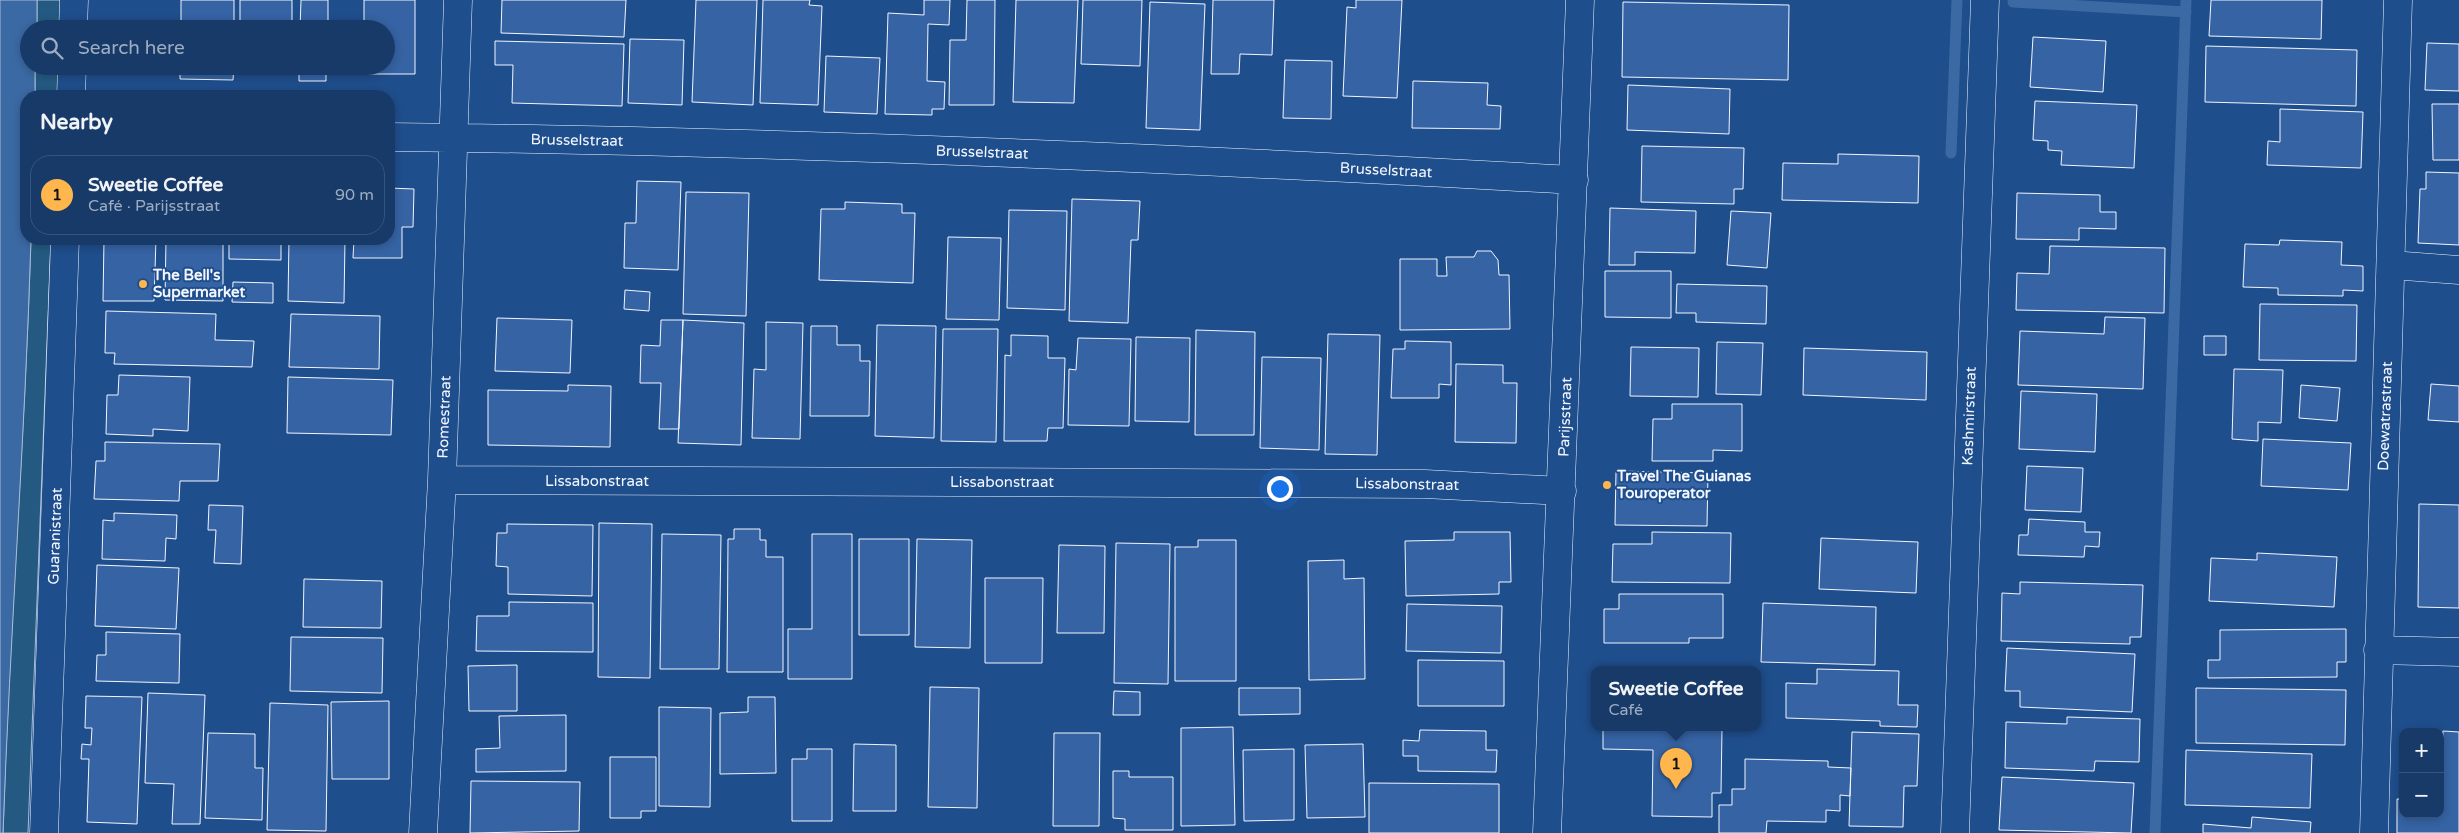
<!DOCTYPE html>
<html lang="en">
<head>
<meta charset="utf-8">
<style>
  :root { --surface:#173a69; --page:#20416f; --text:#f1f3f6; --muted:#9eadc0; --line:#36547d; --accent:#ffb74d }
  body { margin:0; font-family:"Varela Round",sans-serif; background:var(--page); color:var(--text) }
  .controls { position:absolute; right:15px; bottom:15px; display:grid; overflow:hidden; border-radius:10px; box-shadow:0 2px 8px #0003 }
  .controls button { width:45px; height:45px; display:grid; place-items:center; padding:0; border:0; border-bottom:1px solid var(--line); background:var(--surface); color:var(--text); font:25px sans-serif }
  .you { position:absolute; left:1279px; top:488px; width:18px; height:18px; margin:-12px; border:4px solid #fff; border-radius:50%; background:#1a73e8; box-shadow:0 0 0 8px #1a73e833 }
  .badge { display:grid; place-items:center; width:32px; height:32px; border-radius:50%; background:var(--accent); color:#111; font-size:16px; font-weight:700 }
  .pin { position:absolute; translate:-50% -41px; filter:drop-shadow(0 1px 2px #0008) }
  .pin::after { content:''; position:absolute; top:26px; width:18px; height:15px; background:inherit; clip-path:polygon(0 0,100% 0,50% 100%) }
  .popup { position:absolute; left:1591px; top:666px; width:170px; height:65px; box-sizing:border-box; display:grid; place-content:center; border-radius:10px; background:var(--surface); filter:drop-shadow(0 1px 4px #0005); font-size:16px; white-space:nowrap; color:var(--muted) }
  .popup b { font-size:19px; color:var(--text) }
  .popup::after { content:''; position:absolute; left:50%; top:100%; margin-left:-10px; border:10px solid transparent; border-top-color:var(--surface) }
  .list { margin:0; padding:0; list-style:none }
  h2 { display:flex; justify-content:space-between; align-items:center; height:65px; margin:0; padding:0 20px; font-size:21px }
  h2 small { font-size:16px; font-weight:400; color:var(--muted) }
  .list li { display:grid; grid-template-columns:32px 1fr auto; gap:15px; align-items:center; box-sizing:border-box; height:80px; margin:0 10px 10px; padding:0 10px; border:1px solid var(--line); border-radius:20px }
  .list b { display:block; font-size:19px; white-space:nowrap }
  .list p { margin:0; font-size:16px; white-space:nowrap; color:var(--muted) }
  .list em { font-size:16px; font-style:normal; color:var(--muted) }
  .icon { flex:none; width:28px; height:28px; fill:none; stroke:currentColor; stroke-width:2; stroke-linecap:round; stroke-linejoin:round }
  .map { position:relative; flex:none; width:2459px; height:833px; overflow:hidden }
  .search { position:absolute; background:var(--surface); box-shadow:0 2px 8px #0003; left:20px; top:20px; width:375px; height:55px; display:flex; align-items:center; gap:12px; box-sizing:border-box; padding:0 18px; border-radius:28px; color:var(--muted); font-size:19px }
  .panel { position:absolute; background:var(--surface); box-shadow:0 2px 8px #0003; left:20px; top:90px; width:375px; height:155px; border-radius:20px }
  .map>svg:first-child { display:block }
  .green { fill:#245a82; stroke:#a8bbd7 }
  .water { fill:#3b69a3; stroke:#a8bbd7 }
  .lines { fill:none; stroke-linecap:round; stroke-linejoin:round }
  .stream { stroke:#3b69a3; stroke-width:11 }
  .building { fill:#3563a3; stroke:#f2f6ff }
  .minor-casing { stroke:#f2f6ff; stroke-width:29 }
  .tertiary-casing { stroke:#f2f6ff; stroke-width:29 }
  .minor { stroke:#1f4e8c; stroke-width:28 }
  .tertiary { stroke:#1f4e8c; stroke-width:28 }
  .poi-dot { fill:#ffb74d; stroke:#1f4e8c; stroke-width:2 }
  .labels { text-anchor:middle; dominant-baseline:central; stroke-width:4; stroke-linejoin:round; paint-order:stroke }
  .street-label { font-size:15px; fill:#f2f6ff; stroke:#1f4e8c }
  .poi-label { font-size:15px; font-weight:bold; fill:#f2f6ff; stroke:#1f4e8c; text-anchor:start }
</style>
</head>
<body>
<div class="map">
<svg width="2459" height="833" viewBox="0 0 2459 833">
  <rect width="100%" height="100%" fill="#1f4e8c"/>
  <!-- green -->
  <path class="green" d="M37,0H61L60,29H37Z
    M35,66H59L58,96H35Z
    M31,239H51L28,833H3C9,635 25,437 31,239Z"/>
  <!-- water -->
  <path class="water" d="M0,0H37V29H29V66H35V96H26V239H31C25,437 10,635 3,833H0Z"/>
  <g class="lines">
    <!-- stream -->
    <path class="stream" d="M2013,2L2186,12
      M1951,153L1957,0
      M2155,833L2186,0"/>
  </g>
  <!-- building -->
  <path class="building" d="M181,0H234V29H181Z
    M240,0H292V29H240Z
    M301,0H328V29H300Z
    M364,0H415V74H363L364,66H386V29H364Z
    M502,0H626L624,37L501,33Z
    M696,0H757L753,105L692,102Z
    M763,0H810L809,5L822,6L818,105L760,103Z
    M924,0H950L949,25L928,24L927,81L945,82L944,109H932V115L885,114L888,13L924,15Z
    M967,0H995L994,105H949L950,40H966Z
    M1016,0H1078L1074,103L1013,102Z
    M1083,0H1142L1140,66L1081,64Z
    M1213,0H1274L1272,55L1240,54L1239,74H1211Z
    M1356,0H1402L1397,98L1343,96L1347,7L1356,8Z
    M2211,0H2322L2321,39L2209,36Z
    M1150,2L1205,4L1200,130L1146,128Z
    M1623,2L1789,5L1788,80L1622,77Z
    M2033,37L2106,41L2103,92L2030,87Z
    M630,39L684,40L682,105L628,103Z
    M495,41L624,44L622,106L512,103L513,65H495Z
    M2427,43L2459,44V91L2425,90Z
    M2206,46L2357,50L2356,106L2205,102Z
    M826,56L880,58L877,114L824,112Z
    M1285,60L1332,61L1331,119L1283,118Z
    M180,66H234L233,80L180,79Z
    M239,66H291V70L239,69Z
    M299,66H326V81H299Z
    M1413,81L1488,83L1487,105L1501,106L1500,129L1412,128Z
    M1628,85L1730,89L1729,134L1627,130Z
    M2035,101L2137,105L2134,168L2061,165L2062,151L2048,150V141L2033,140Z
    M2432,104H2459V160H2433Z
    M2280,109L2363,112L2361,168L2267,165L2268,141L2280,142Z
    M1642,146L1744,148L1743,189H1734V204L1641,202Z
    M1838,154L1919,156L1918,203L1782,200L1783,163L1838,164Z
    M2426,172L2459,173V245L2418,243L2420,189H2426Z
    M637,181L681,182L678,270L624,268L625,223H636Z
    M389,188L414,189L413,227H402V258H353L354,239H389Z
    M686,192L749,193L746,316L683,314Z
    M2017,193L2100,195V212H2116V229L2079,228V240L2016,239Z
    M1072,199L1140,201L1138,240H1131L1128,323L1069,321Z
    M845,202L902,204V213H915L913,283L819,280L821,209H845Z
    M1610,208L1696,211L1695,253L1635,252V265H1609Z
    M1009,210L1067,211L1065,310L1007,308Z
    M1731,211L1771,213L1767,268L1727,265Z
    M948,237L1001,238L999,320L946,319Z
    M104,239H156L154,301H103Z
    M166,239H223V301L165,300Z
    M229,239H281V260L229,259Z
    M289,239H345L344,303L288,301Z
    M2280,240L2342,242L2341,265L2363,266V291L2343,290V296L2278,295V288L2243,287L2245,244L2279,245Z
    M2050,246L2165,248L2164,313L2016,310L2017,273L2049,274Z
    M1477,251H1491L1498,260L1499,275H1509L1510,329L1400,330V259H1437V276H1447L1446,257H1474Z
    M1605,271H1671V318L1605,317Z
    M233,282L273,283V303L232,302Z
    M1677,284L1767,286L1766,324L1696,322V313H1676Z
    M625,290L650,292L649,311L624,309Z
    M2260,304L2357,305L2356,361L2259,360Z
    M106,311L216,314L215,340L254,341L252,367L114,364L115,353H105Z
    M291,314L380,316L379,369L289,367Z
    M2105,317L2145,318L2143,389L2018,385L2020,331L2104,334Z
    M497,318L572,320L570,373L495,371Z
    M661,320H683L679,429H659L661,383H640L641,345L660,346Z
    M683,320L744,323L741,445L678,443Z
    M766,322L803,323L800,439L752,438L754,369L766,370Z
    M877,325L936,326L934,438L875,436Z
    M811,326H837V345H860V361H870L869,416H810Z
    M943,329H998L996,442L941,441Z
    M1196,330L1255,332L1254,435H1195Z
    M1328,334L1380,335L1377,455L1325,454Z
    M1011,335L1048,336V358H1065L1063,428H1048L1047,441H1004L1005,355L1011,356Z
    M2204,336H2226V355H2204Z
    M1136,337L1190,338L1189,422L1135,421Z
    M1078,338L1131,339L1129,426L1068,425L1069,369L1076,370Z
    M1405,341L1451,342V385L1439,384V398H1391L1393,349H1405Z
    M1717,342L1763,343L1761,395L1716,394Z
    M1631,347L1699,348L1698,397L1630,396Z
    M1804,348L1927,352L1926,400L1803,395Z
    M1262,357L1321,358L1319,450L1260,448Z
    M1456,364L1503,365V383H1517L1516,443L1455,442Z
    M2234,369L2283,370L2281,423L2258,422V441L2232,439Z
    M119,375L190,377L188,431L153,429V436L106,434L107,395H118Z
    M288,377L393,380L391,435L287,433Z
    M2431,384L2459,386V422L2428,420Z
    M568,385L611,386L610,447L488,445V390L568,391Z
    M2301,385L2340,388L2337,421L2299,418Z
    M2021,391L2097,394L2095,452L2019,449Z
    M1672,404H1742V451L1713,450V461H1652L1653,419H1672Z
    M2263,439L2351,443L2348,490L2261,486Z
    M105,442L220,444L218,481H180L179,501L94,499L96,461H105Z
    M2027,466L2083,468L2081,512L2025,510Z
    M1616,471L1708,473L1707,526L1615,525Z
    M2419,504L2459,505V608L2418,607Z
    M209,505L243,506L241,564L214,563L216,530H208Z
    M114,513L177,515L176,539L166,538L165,561L102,559L103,520L114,521Z
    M2029,519L2085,522V532H2100L2099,547L2085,546L2084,557L2018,555L2019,535H2028Z
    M599,523L652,524L650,678L598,677Z
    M507,524L593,525L592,596L508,594V567L496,566L497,533H507Z
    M734,529H760V540H766V557H783V672H727L728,539H734Z
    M1454,532H1510L1511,582H1499V594L1406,596L1405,541L1454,540Z
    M1652,532L1731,533L1730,583L1612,582L1613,544H1652Z
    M662,534L721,535L719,669H660Z
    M812,534H852V679H788V629H812Z
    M1821,538L1918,542L1916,593L1819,589Z
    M859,539H909V635H859Z
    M917,539L972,540L970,648L915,647Z
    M1198,540H1236V681H1175V547H1198Z
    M1116,543L1170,544L1168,684L1114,683Z
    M1059,545L1105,546L1104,633H1057Z
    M2257,553L2337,557L2334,607L2209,601L2211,558L2257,560Z
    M1344,560V579L1364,578L1365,679L1309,680L1308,561Z
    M97,565L179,568L176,629L95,626Z
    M985,578H1043L1042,663H985Z
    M304,579L382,581L381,628L303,627Z
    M2020,582L2143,585L2141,637H2130V644L2001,641L2002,593L2020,594Z
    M1619,594H1723V638H1689V643H1604V609H1619Z
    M509,602L593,603V652L476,651L477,616H509Z
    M1763,603L1876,607L1875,665L1761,662Z
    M1407,604L1502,606L1501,653L1406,651Z
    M2346,629V662H2337V677L2208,678V660H2220V630Z
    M106,632L180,634L179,683L96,681L97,655H106Z
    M291,637L383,638L382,693L290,691Z
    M2007,648L2135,654L2132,712L2020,707V691H2005Z
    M1418,660L1504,661V706H1418Z
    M517,665V711H469L468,666Z
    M1696,667L1723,668V670H1696Z
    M1817,669L1899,671L1898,705H1918L1917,727L1880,726V721L1786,718V683L1817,684Z
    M930,687L979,688L977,808L928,807Z
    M1239,688H1300V714L1239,715Z
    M2196,688L2346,690L2345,745L2196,743Z
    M1114,691L1140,692V715H1113Z
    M148,693L205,695L200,824H172L174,784L145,783Z
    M86,696L142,697L137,824L87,822L89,759H81L82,744L91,745L92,728H85Z
    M748,697H775L776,773L720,774V713L748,712Z
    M389,701V779H332L331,702Z
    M270,703L328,705L326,831L267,830Z
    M659,707L711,708L710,807L659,806Z
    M566,715V771L476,772V749L500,748L499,716Z
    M2067,717L2140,719L2139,762L2095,761L2094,771L2005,768L2006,722L2067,724Z
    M1233,727L1235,825L1181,826V728Z
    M1603,728H1722L1721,793H1712V817L1652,816L1653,750L1603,749Z
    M1420,730L1486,731V750H1497L1496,772L1418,771V756H1403V740L1419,741Z
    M2443,731L2459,732V833H2397V799H2403V814H2440Z
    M1852,732L1919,734L1917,786H1904L1903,827L1849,826Z
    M208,733L255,734V768H263L262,820L205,818Z
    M1054,733H1100L1099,826H1053Z
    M854,744L896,745V811H853Z
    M1363,744L1365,817L1307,818L1305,745Z
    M807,749H832V821H792V759H807Z
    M1294,749V820L1244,821L1243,750Z
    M2186,750L2312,754L2310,808L2185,805Z
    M610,757H656V811H641V818H610Z
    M1745,759L1828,761V767L1851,768L1850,796L1840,795V811L1826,810V822L1767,821L1766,833H1719V805H1732V789H1745Z
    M1113,771H1129V777H1173V830H1125V819L1113,818Z
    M2002,777L2134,783L2131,833L1999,830Z
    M471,781L580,782L579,831L470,833Z
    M1369,783L1499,784V833H1369Z
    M2252,817L2311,822L2310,833H2203V824L2251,828Z"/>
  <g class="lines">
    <defs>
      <path id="minor" d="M389,137C784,141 1179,158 1574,180
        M2391,265L2459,270
        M442,480L1425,484L1562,491
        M2378,650L2459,652
        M423,833L442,480L458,0
        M1547,833L1580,0
        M2374,833L2398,0"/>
      <path id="tertiary" d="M73,29L74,0
        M71,96L72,66
        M44,833L65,239
        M1955,833L1985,0"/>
    </defs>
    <!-- minor casing -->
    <use href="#minor" class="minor-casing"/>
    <!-- tertiary casing -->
    <use href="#tertiary" class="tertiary-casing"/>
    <!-- minor -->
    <use href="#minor" class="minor"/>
    <!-- tertiary -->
    <use href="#tertiary" class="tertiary"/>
  </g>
  <!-- markers -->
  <g class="poi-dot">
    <circle cx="143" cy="284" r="5"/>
    <circle cx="1607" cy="485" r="5"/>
  </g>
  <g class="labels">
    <!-- street labels -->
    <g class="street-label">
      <text transform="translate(577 140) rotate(1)">Brusselstraat</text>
      <text transform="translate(982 152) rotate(2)">Brusselstraat</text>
      <text transform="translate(1386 170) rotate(3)">Brusselstraat</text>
      <text transform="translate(1969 416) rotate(-88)">Kashmirstraat</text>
      <text transform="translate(2385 416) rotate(-88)">Doewatrastraat</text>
      <text transform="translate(444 417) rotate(-88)">Romestraat</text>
      <text transform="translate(1565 417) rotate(-88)">Parijsstraat</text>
      <text x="597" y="481">Lissabonstraat</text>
      <text x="1002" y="482">Lissabonstraat</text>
      <text transform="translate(1407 484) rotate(1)">Lissabonstraat</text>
      <text transform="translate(55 536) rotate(-88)">Guaranistraat</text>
    </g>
    <!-- poi labels -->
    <g class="poi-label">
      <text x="153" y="275">The Bell's<tspan x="153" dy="17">Supermarket</tspan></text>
      <text x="1617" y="476">Travel The Guianas<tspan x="1617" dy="17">Touroperator</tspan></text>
    </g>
  </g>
</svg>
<div class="controls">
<button>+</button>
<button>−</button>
</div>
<div class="you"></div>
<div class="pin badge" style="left:1676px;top:789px">1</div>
<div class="popup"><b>Sweetie Coffee</b>Café</div>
<div class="search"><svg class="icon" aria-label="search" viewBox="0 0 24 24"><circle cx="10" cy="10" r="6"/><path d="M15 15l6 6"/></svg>Search here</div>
<section class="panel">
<h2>Nearby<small></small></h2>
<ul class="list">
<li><span class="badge">1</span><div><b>Sweetie Coffee</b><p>Café · Parijsstraat</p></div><em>90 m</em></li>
</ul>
</section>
</div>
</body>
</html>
